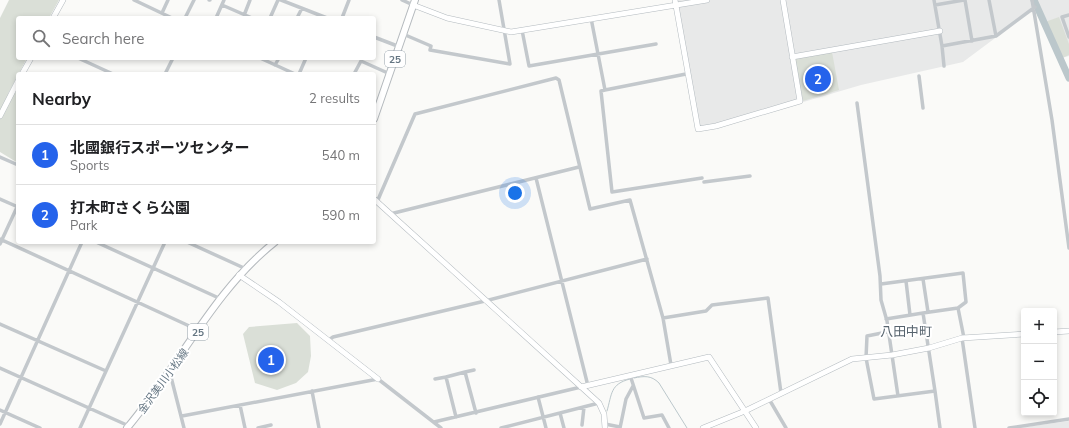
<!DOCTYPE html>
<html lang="en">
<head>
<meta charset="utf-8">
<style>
  :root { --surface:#fff; --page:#f6f6f6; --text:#202124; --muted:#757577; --line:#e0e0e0; --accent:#2563eb }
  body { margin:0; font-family:Mulish,"Noto Sans JP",sans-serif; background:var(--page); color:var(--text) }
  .controls { position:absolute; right:12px; bottom:12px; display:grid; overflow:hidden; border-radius:4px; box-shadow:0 2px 6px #0003 }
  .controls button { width:36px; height:36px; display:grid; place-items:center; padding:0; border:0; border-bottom:1px solid var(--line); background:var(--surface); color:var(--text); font:20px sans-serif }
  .you { position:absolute; left:515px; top:193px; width:14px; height:14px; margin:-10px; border:3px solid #fff; border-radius:50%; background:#1a73e8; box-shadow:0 0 0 6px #1a73e833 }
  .badge { display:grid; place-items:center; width:26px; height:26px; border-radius:50%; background:var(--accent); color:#fff; font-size:13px; font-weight:700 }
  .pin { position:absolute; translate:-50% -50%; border:2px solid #fff; box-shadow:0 1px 4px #0006 }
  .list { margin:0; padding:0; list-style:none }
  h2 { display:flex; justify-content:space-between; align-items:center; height:52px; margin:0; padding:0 16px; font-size:17px }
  h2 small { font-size:13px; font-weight:400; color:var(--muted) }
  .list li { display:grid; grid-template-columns:26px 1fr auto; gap:12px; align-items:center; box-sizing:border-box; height:60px; padding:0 16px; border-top:1px solid var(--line) }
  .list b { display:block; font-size:15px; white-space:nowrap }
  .list p { margin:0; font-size:13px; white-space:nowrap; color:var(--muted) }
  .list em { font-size:13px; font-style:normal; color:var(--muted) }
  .icon { flex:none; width:22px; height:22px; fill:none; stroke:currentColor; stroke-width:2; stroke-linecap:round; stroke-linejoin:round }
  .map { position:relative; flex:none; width:1069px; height:428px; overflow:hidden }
  .search { position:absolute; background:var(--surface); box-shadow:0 2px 6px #0003; left:16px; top:16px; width:360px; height:44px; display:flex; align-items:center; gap:10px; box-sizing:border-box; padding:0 14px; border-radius:4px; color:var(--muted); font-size:15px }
  .panel { position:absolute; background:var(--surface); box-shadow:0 2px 6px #0003; left:16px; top:72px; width:360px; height:172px; border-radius:4px }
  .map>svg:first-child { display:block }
  .built { fill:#e8e9e9 }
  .green { fill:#dadfd7 }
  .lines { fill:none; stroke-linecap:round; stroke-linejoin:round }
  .stream { stroke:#bbc7cb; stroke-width:1 }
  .river { stroke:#bbc7cb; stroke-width:7 }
  .secondary-casing { stroke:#b3babf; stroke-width:6 }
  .primary-casing { stroke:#b5babe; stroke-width:8 }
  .street { stroke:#c3c8cc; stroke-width:3.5 }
  .secondary { stroke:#fff; stroke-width:5 }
  .primary { stroke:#fff; stroke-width:6 }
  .labels { text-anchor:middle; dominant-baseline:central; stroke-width:4; stroke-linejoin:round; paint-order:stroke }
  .shield { fill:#fff; stroke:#939fa8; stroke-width:1 }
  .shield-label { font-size:10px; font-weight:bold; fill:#657683 }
  .street-label { font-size:11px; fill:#657683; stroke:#fff }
  .quarter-label { font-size:13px; fill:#57646e; stroke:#fff }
</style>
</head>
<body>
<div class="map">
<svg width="1069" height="428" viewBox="0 0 1069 428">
  <rect width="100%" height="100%" fill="#fafaf8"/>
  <!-- built -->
  <path class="built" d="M677,0H1069V56L1062,58L1041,14L1030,12L963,62L861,85L716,128L698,131Z
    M1069,421V428H1018Z"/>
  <!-- green -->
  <path class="green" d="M9,0H59L49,18H18V58H27L8,94L18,92V163L0,152V18Z
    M1059,17L1069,44V55L1062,58L1045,22Z
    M832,52L839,90L803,101L795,58Z
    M297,323L310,336L311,356L308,372L296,383L277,390L255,383L243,334L249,327Z"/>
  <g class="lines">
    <!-- stream -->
    <path class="stream" d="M634,378C644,376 651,375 659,383L687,428
      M607,411C612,394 610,384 630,379"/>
    <!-- river -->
    <path class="river" d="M1034,0L1069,78"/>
    <defs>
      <path id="secondary" d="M675,0L698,129L716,126L800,101L783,0
        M413,5L447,18L511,32L707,0
        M53,18L63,0
        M792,57L940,31
        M22,74L31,58
        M0,116L18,81
        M374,199L599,403L604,414L605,428
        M239,275L279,302L378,379
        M1054,332L1069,331
        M581,387L709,357L756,428
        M703,428L745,411L852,359L892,355L929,348L962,338L1024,334"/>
      <path id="primary" d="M374,119L415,0
        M127,428C178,368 213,291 275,242"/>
    </defs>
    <!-- secondary casing -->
    <use href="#secondary" class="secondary-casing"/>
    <!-- primary casing -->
    <use href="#primary" class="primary-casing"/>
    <!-- street -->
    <path class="street" d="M134,0L172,18
      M209,0H210
      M281,0L327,18
      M402,0L413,5
      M934,0L942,46L996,36L1035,7
      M965,0L972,41
      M989,0L996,36
      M1032,0L1052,120L1069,248
      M222,5L252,18
      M935,5L964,0
      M162,13L168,0
      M1069,15L1062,17L1069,37
      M185,18L194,0
      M216,18L224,0
      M243,18L250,0
      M270,18L278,0
      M297,18L302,8
      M342,18L349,0
      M591,18L605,90L686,74
      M522,30L529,66L656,44
      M403,34L431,46L430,50L510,64L499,0
      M374,37L400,47
      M942,46L944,66
      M78,58L113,74
      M260,58L295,74
      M275,65L279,58
      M165,74L173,58
      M299,74L306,58
      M354,74L361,61L390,74
      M919,76L923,108
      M605,90L601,91L612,192L702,178
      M857,103L880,276L881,300L887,321L898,396
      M0,157L18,165
      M536,178L588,386
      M704,182L750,176
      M0,199L18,207
      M377,202L415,114L556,78L559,80L590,209L630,200L663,318L671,365
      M390,214L579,167
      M0,239L198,330
      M96,242L221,299
      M187,242L244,268
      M0,244L18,205
      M923,279L928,312
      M906,281L910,315
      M881,284L963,273L966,302L958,308L923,313
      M958,308L964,338
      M663,318L706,311L712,305L768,298L781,393
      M886,319L923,313L935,391L874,399L866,358L867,336L887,332
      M0,324L106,371
      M962,338L975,428
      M329,340L333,337L485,301L647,259
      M0,368L129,426
      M465,372L474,370
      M170,373L184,428
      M630,375L644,418L662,415L669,428
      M435,379L446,377
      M312,391L319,428
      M935,391L940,428
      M538,397L546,428
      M769,399L786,428
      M240,405L245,428
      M0,410L40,428
      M560,413L564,428
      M182,416L378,379L441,428
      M456,417L446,377L465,372L476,413
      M434,422L581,387
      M0,424L82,242
      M605,424L620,427
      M582,425L584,407
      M80,428L165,242
      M258,428L271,425
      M501,428L599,403
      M620,428L626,399L633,386
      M1009,428L1069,419"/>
    <!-- secondary -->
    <use href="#secondary" class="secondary"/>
    <!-- primary -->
    <use href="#primary" class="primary"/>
  </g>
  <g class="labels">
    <!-- shield labels -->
    <g class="shield">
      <rect x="385" y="51" width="20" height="16" rx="3"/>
      <rect x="188" y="324" width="20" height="16" rx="3"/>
    </g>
    <g class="shield-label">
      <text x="395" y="59">25</text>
      <text x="198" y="332">25</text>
    </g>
    <!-- street labels -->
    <g class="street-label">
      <text transform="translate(163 381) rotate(-54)">金沢美川小松線</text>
    </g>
    <!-- quarter labels -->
    <g class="quarter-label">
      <text x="906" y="331">八田中町</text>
    </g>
  </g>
</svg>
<div class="controls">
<button>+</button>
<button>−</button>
<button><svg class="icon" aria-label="locate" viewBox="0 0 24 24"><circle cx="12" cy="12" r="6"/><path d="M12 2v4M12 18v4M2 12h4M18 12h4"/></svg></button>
</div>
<div class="you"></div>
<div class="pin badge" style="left:271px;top:360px">1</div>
<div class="pin badge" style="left:818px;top:79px">2</div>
<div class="search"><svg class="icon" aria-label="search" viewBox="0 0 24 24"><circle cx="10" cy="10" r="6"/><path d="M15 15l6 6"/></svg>Search here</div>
<section class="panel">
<h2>Nearby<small>2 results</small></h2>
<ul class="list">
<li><span class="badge">1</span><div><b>北國銀行スポーツセンター</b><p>Sports</p></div><em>540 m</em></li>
<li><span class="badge">2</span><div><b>打木町さくら公園</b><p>Park</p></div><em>590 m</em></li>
</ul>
</section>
</div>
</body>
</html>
